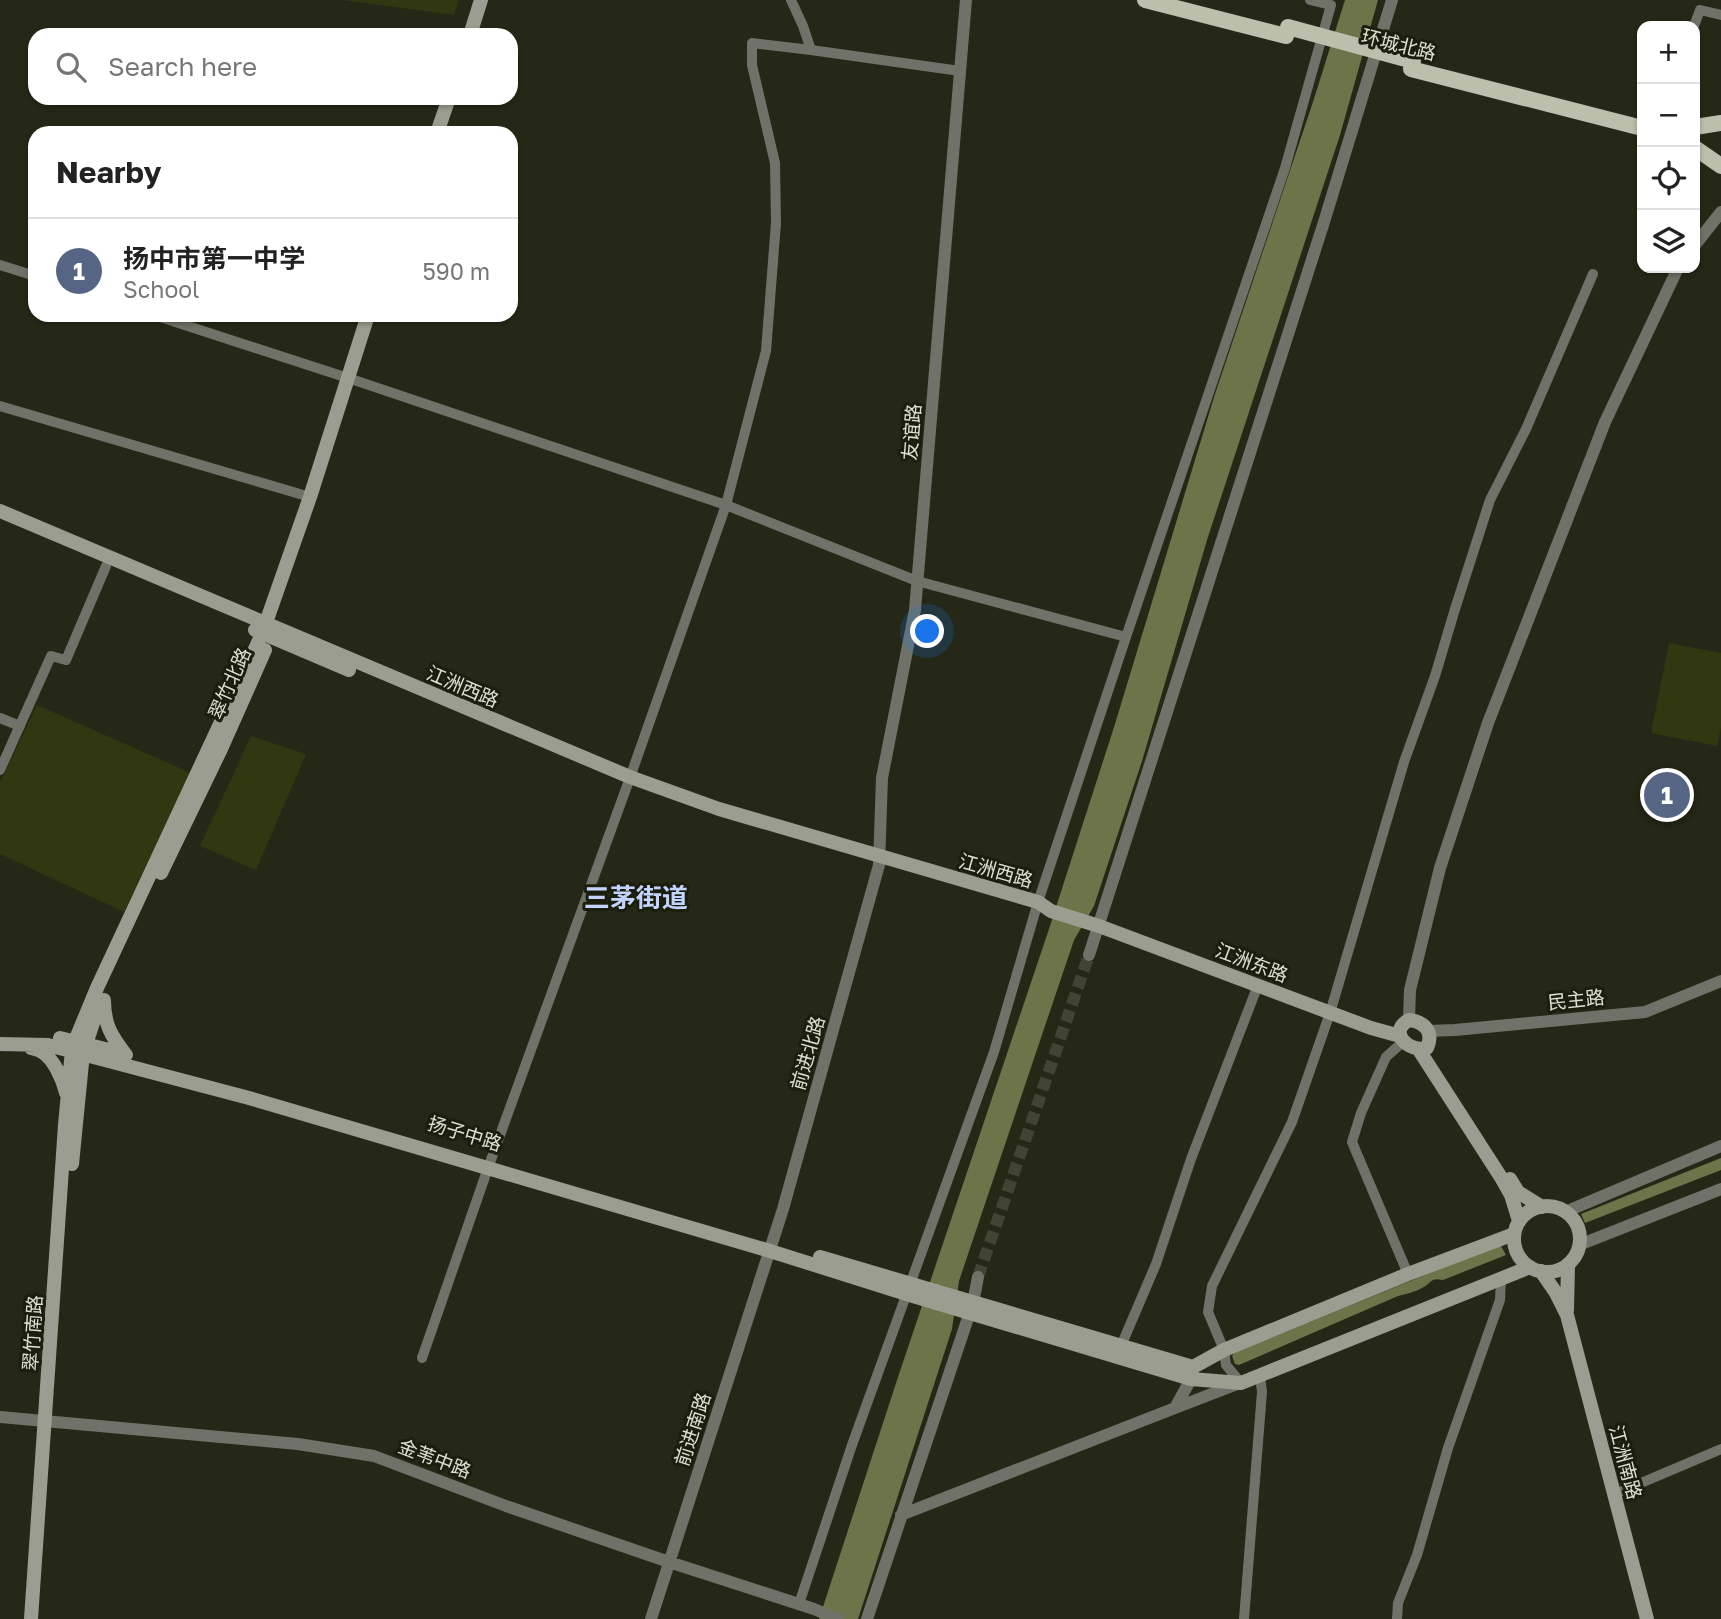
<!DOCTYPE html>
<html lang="en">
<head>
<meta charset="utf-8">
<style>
  :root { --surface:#fff; --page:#f2f2f2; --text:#222; --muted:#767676; --line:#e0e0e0; --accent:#576585 }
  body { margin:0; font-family:"Golos Text","Noto Sans SC",sans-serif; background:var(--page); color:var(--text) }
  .controls { position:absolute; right:21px; top:21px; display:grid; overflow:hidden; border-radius:14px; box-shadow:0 2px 5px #0004 }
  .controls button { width:63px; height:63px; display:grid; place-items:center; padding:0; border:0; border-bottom:2px solid var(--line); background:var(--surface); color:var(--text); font:35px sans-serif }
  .you { position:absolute; left:928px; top:632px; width:24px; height:24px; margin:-18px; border:5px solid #fff; border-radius:50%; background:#1a73e8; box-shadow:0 0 0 10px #1a73e833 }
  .badge { display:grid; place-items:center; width:46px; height:46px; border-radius:50%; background:var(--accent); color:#fff; font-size:23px; font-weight:700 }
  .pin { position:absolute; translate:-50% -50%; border:4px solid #fff; box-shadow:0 2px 7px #0006 }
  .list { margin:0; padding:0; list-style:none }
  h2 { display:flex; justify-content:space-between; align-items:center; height:91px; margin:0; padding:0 28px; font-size:30px }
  h2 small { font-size:23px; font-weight:400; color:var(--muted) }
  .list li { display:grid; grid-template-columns:46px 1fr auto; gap:21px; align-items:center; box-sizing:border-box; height:105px; padding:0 28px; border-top:2px solid var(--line) }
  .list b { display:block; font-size:26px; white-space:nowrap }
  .list p { margin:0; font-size:23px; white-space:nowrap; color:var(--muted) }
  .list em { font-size:23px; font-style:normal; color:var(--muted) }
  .icon { flex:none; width:38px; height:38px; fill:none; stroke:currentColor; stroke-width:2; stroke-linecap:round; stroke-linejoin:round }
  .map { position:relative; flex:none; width:1721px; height:1619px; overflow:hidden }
  .search { position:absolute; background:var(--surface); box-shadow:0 2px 5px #0004; left:28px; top:28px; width:490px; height:77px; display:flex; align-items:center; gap:18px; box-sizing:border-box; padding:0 24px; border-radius:21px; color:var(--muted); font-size:26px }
  .panel { position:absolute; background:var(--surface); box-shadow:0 2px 5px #0004; left:28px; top:126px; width:490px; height:196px; border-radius:21px }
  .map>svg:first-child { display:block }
  .green { fill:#313710 }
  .water { fill:#6d744a }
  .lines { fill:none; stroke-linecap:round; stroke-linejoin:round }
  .tertiary-tunnel { stroke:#414433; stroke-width:12; stroke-dasharray:12 6; stroke-linecap:butt }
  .minor { stroke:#707269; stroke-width:10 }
  .tertiary { stroke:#707269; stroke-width:12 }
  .secondary { stroke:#9a9d8f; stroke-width:14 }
  .primary { stroke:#bbbfac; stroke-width:16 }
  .primary-bridge { stroke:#bbbfac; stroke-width:16 }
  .labels { text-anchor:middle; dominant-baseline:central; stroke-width:6; stroke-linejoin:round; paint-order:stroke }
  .street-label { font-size:19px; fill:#dfe1d6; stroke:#1b1e0c }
  .district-label { font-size:26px; font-weight:bold; fill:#c3d5fe; stroke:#1b1e0c }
</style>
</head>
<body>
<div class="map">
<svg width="1721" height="1619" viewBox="0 0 1721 1619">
  <rect width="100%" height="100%" fill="#252816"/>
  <!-- green -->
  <path class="green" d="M342,0H459L454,15Z
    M1669,643L1721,653V727L1717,746L1651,733Z
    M37,705L191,773L124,912L0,854V783Z
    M251,736L306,754L256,870L200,846Z"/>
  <!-- water -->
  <path class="water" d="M1345,0H1378L1340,135L1207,540L1142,761L1094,906L1074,940L959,1281L952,1329L858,1619H819L899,1374L1048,932L1115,724L1215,394L1313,102Z
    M1721,1158V1170L1585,1223L1581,1214Z
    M1496,1246H1501L1506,1255L1443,1280C1430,1277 1432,1283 1422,1288C1415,1292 1406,1294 1398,1296L1239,1365L1235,1364L1232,1356L1234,1353Z"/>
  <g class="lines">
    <!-- tertiary-tunnel -->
    <path class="tertiary-tunnel" d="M978,1277L1089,955"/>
    <!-- minor -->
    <path class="minor" d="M791,0L803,26L811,50L960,71
      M1694,26L1700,10L1721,15
      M0,265L35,276
      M154,315L354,380L726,505L917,581L1126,637
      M0,406L310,497
      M0,718L20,726
      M0,770L51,656L66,660L106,566
      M1404,1041L1386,1057L1361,1113L1352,1142L1408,1274
      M1121,1346L1156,1264L1191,1159L1258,985
      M422,1358L488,1168L627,786L726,505L766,351L776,223L775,163L752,65V43L811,50
      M1241,1383L1226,1365L1224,1350L1208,1312L1212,1286L1292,1122L1330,1013L1404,762L1435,676L1455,609L1490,500L1526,429L1593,274
      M1615,1494L1721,1449
      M799,1604L852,1445L994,1052L1038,902L1126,637L1285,168L1331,5L1310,0
      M1244,1619L1262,1392L1260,1376
      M1397,1619L1398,1603L1417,1555L1448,1448L1500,1300L1501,1279"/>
    <!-- tertiary -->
    <path class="tertiary" d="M1695,245L1721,212
      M1089,955L1324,222L1392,0
      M1409,1020L1410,990L1440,868L1488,723L1605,422L1678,268
      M1428,1031L1455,1030L1645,1012L1721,981
      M1565,1212L1721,1146
      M1579,1245L1721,1189
      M1175,1408L1240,1383
      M0,1417L298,1444L374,1456L506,1506L669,1562L814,1609L838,1619
      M901,1515L1175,1408L1191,1379L1193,1371
      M651,1619L783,1209L879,865L882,778L915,610L966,0
      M867,1619L973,1303L978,1277"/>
    <!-- secondary -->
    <path class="secondary" d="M470,35L481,0
      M437,133L449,98
      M0,511L630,777L719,809L1038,902L1051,911L1099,926L1371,1028L1400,1036
      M255,630L349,670
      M161,873L221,749L265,650
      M104,1000C104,1024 111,1036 126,1055
      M1409,1020C1425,1022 1434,1032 1427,1048C1409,1053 1387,1032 1409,1020Z
      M60,1038L122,1053
      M0,1044L48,1045L249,1098L770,1251L913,1296L1191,1379L1241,1383L1530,1267
      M31,1048C35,1049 39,1050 42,1052C54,1059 63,1080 66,1093
      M1419,1050L1502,1179L1511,1195L1519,1221
      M72,1164L83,1053L99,1005
      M1510,1179L1518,1192L1542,1207
      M1514 1239a33 33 0 1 1 66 0a33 33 0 1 1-66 0Z
      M820,1257L1193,1367L1224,1350L1408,1274L1514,1234
      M1541,1271L1556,1293L1567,1315L1647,1619
      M1567,1310L1568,1264
      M31,1619L65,1125L72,1050L75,1041L97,988L262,634L310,497L368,315"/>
    <!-- primary -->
    <path class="primary" d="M1145,0L1286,36
      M1411,69L1642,128
      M1695,127L1721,123
      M1695,148L1721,166"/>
    <!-- primary-bridge -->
    <path class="primary-bridge" d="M1288,27L1413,61"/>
  </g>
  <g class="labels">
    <!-- street labels -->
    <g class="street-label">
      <text transform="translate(1399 44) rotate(14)">环城北路</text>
      <text transform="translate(911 432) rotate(-85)">友谊路</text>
      <text transform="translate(229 683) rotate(-66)">翠竹北路</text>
      <text transform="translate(463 686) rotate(23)">江洲西路</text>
      <text transform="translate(996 870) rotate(16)">江洲西路</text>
      <text transform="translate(1252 962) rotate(21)">江洲东路</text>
      <text transform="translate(1576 999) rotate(-6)">民主路</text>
      <text transform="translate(807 1053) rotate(-74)">前进北路</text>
      <text transform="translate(465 1133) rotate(17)">扬子中路</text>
      <text transform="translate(32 1333) rotate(-86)">翠竹南路</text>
      <text transform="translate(692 1429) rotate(-72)">前进南路</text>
      <text transform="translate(435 1458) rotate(21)">金苇中路</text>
      <text transform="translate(1626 1462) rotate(75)">江洲南路</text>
    </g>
    <!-- district labels -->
    <g class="district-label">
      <text x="636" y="897">三茅街道</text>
    </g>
  </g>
</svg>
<div class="controls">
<button>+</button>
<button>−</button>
<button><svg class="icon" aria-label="locate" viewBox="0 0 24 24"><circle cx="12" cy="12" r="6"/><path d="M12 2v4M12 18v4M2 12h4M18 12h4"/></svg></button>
<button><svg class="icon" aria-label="layers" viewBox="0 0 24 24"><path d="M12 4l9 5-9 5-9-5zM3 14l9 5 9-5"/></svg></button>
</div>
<div class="you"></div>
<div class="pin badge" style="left:1667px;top:795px">1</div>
<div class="search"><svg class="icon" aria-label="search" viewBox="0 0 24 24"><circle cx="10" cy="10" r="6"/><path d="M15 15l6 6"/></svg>Search here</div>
<section class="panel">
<h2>Nearby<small></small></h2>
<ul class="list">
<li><span class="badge">1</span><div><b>扬中市第一中学</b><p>School</p></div><em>590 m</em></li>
</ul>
</section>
</div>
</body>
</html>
